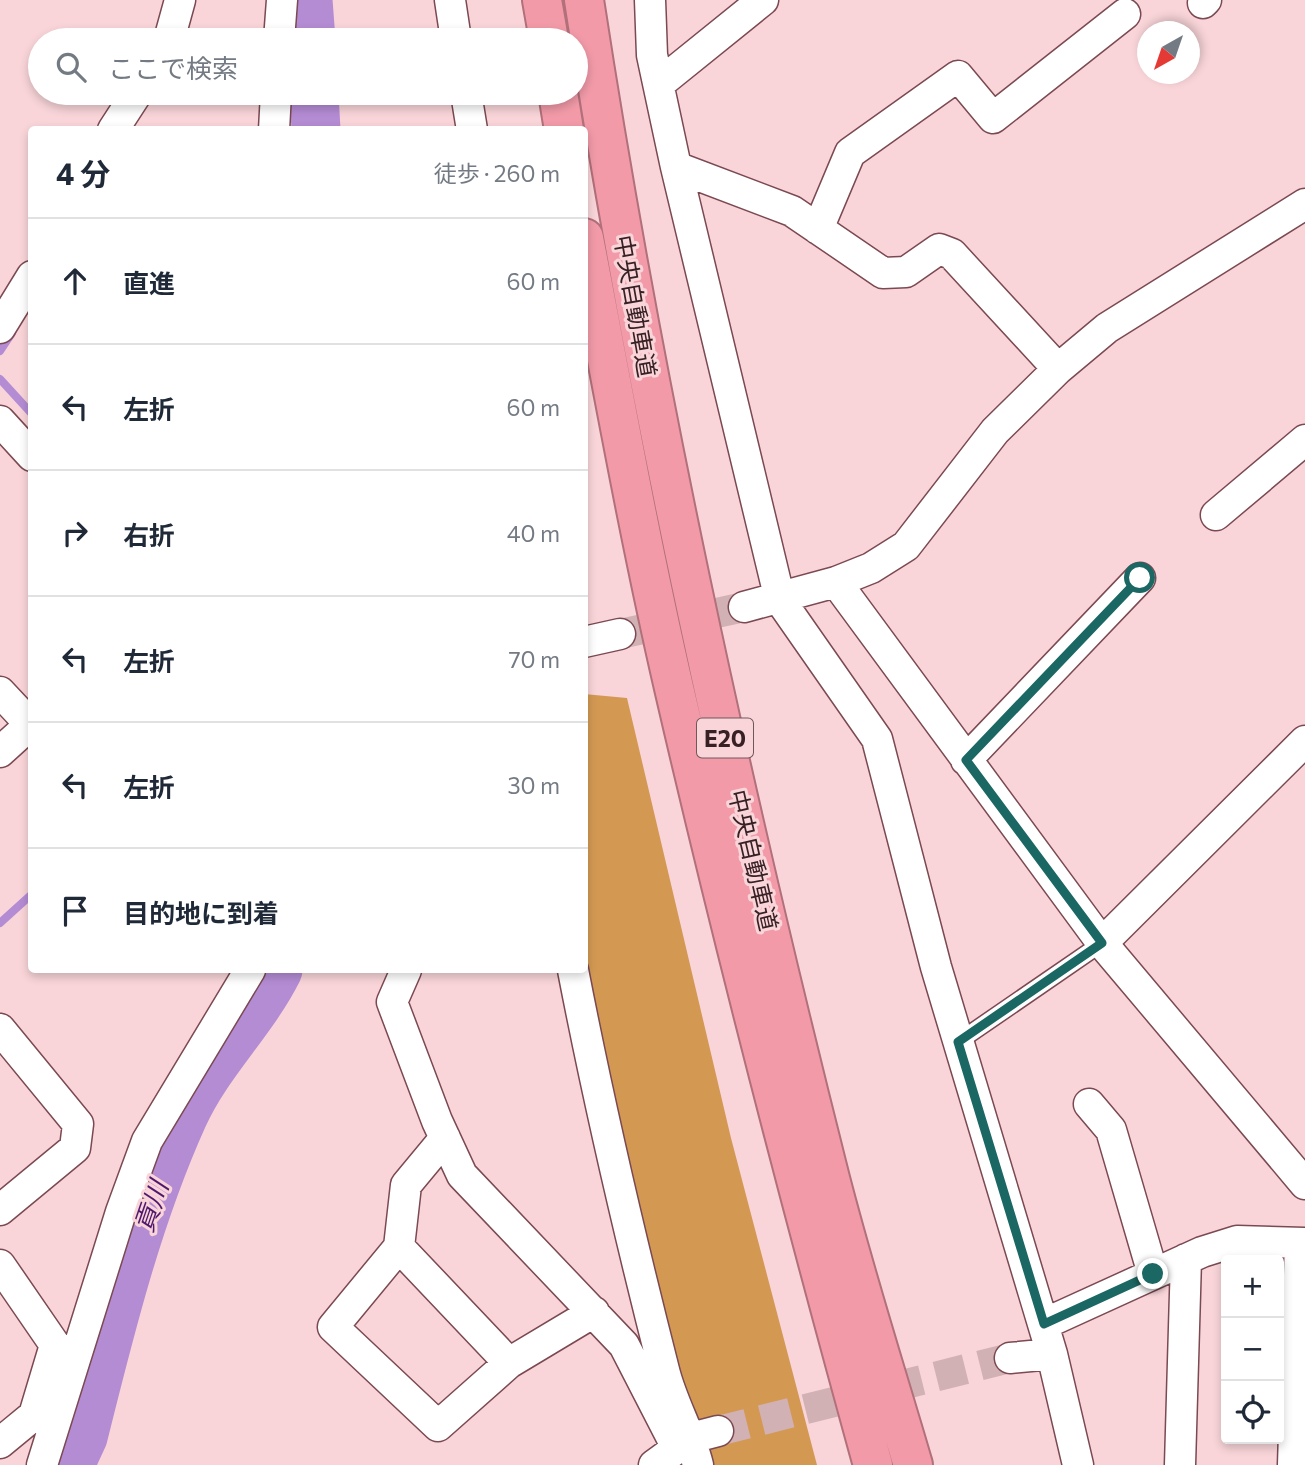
<!DOCTYPE html>
<html lang="ja">
<head>
<meta charset="utf-8">
<style>
  :root { --surface:#fff; --page:#f6f6f7; --text:#1f2937; --muted:#747a83; --line:#e0e1e3 }
  body { margin:0; font-family:Commissioner,"Noto Sans JP",sans-serif; background:var(--page); color:var(--text) }
  .controls { position:absolute; right:21px; bottom:21px; display:grid; overflow:hidden; border-radius:7px; box-shadow:0 4px 10px #0003 }
  .controls button { width:63px; height:63px; display:grid; place-items:center; padding:0; border:0; border-bottom:2px solid var(--line); background:var(--surface); color:var(--text); font:35px sans-serif }
  .compass { position:absolute; left:1137px; top:21px; width:63px; height:63px; border-radius:50%; background:var(--surface); box-shadow:0 4px 10px #0003; rotate:220deg }
  .stop { position:absolute; width:21px; height:21px; margin:-16px; border:5px solid #1b6763; border-radius:50%; background:#fff }
  .stop.end { background:#1b6763; border-color:#fff; box-shadow:0 2px 7px #0008 }
  .list { margin:0; padding:0; list-style:none }
  h2 { display:flex; justify-content:space-between; align-items:center; height:91px; margin:0; padding:0 28px; font-size:30px }
  h2 small { font-size:23px; font-weight:400; color:var(--muted) }
  .list li { display:grid; grid-template-columns:46px 1fr auto; gap:21px; align-items:center; box-sizing:border-box; height:126px; padding:0 28px; border-top:2px solid var(--line) }
  .list b { display:block; font-size:26px; white-space:nowrap }
  .list em { font-size:23px; font-style:normal; color:var(--muted) }
  .icon { flex:none; width:38px; height:38px; fill:none; stroke:currentColor; stroke-width:2; stroke-linecap:round; stroke-linejoin:round }
  .map { position:relative; flex:none; width:1305px; height:1465px; overflow:hidden }
  .search { position:absolute; background:var(--surface); box-shadow:0 4px 10px #0003; left:28px; top:28px; width:560px; height:77px; display:flex; align-items:center; gap:18px; box-sizing:border-box; padding:0 24px; border-radius:38px; color:var(--muted); font-size:26px }
  .panel { position:absolute; background:var(--surface); box-shadow:0 4px 10px #0003; left:28px; top:126px; width:560px; height:847px; border-radius:7px }
  .map>svg:first-child { display:block }
  .forest { fill:#d39953 }
  .lines { fill:none; stroke-linecap:round; stroke-linejoin:round }
  .stream { stroke:#b48cd4; stroke-width:8 }
  .river { stroke:#b48cd4; stroke-width:49 }
  .minor-tunnel { stroke:#d2b1b5; stroke-width:30; stroke-dasharray:30 15; stroke-linecap:butt }
  .service-casing { stroke:#7b4951; stroke-width:19 }
  .minor-casing { stroke:#7b4951; stroke-width:33 }
  .motorway-casing { stroke:#b1707a; stroke-width:42 }
  .service { stroke:#fff; stroke-width:16 }
  .minor { stroke:#fff; stroke-width:30 }
  .motorway { stroke:#f29aa8; stroke-width:38 }
  .route { stroke:#1b6763; stroke-width:9 }
  .labels { text-anchor:middle; dominant-baseline:central; stroke-width:6; stroke-linejoin:round; paint-order:stroke }
  .shield { fill:#f9d5d9; stroke:#71575a; stroke-width:2 }
  .shield-label { font-size:23px; font-weight:bold; fill:#372124 }
  .street-label { font-size:24px; fill:#372124; stroke:#f9d5d9 }
  .water-label { font-size:26px; font-style:italic; fill:#4e186e; stroke:#f9d5d9 }
</style>
</head>
<body>
<div class="map">
<svg width="1305" height="1465" viewBox="0 0 1305 1465">
  <rect width="100%" height="100%" fill="#f9d5d9"/>
  <!-- forest -->
  <path class="forest" d="M584,694L627,698L731,1138L817,1465H707L669,1348L585,964Z"/>
  <g class="lines">
    <!-- stream -->
    <path class="stream" d="M0,351L12,333
      M0,379L32,414
      M0,923L32,894"/>
    <!-- river -->
    <path class="river" d="M308,0L311,40
      M314,93L316,130
      M70,1465L83,1437C110,1329 137,1219 183,1117C207,1063 252,1022 278,970"/>
    <!-- minor-tunnel -->
    <path class="minor-tunnel" d="M620,634L744,607
      M718,1431L1010,1358"/>
    <defs>
      <path id="service" d="M958,1042L1102,943"/>
      <path id="minor" d="M450,0L456,40
        M650,0L652,55L676,167L780,600L877,739L936,967L1052,1354L1078,1465
        M1203,3L1206,0
        M169,40L180,0
        M279,40L282,0
        M659,84L763,0
        M466,93L472,130
        M113,130L137,93
        M274,130L276,93
        M676,167L792,211L883,273L906,272L939,249L952,254L1058,369
        M818,229L850,153L958,76L993,118L1125,14
        M0,328L32,276
        M0,421L32,456
        M1216,515L1305,440
        M836,582L1102,943L1305,1184
        M744,607L836,582L871,568L906,546L995,431L1058,369L1107,328L1305,204
        M584,642L620,634
        M0,692L30,724
        M0,752L32,723
        M966,760L1140,578
        M1102,943L1305,741
        M406,970L392,1002L437,1121L462,1175L624,1345L677,1448
        M573,970C599,1104 630,1237 664,1370C672,1403 690,1432 698,1465
        M0,1029L78,1124L75,1148L0,1210
        M1089,1104L1111,1130L1153,1274
        M445,1138L406,1185L399,1247L333,1327L438,1426L509,1363L594,1312
        M399,1247L509,1363
        M0,1265L55,1345L34,1415L0,1443
        M1044,1324L1202,1252L1237,1241L1305,1243
        M1010,1358L1052,1354
        M42,1465L121,1212L147,1141L250,970
        M654,1465L691,1438L718,1431
        M1180,1465L1186,1259
        M1293,1465L1300,1243"/>
      <path id="motorway" d="M542,0L549,40
        M584,0C644,393 730,782 827,1167C852,1267 884,1366 913,1465
        M558,93L564,130
        M584,238C613,389 640,541 675,692C735,951 802,1208 873,1465"/>
    </defs>
    <!-- service casing -->
    <use href="#service" class="service-casing"/>
    <!-- minor casing -->
    <use href="#minor" class="minor-casing"/>
    <!-- motorway casing -->
    <use href="#motorway" class="motorway-casing"/>
    <!-- service -->
    <use href="#service" class="service"/>
    <!-- minor -->
    <use href="#minor" class="minor"/>
    <!-- motorway -->
    <use href="#motorway" class="motorway"/>
  </g>
  <g class="lines">
    <!-- route -->
    <path class="route" d="M1140,578L966,760L1102,943L958,1042L1044,1324L1153,1274"/>
  </g>
  <g class="labels">
    <!-- shield labels -->
    <rect class="shield" x="697" y="718.5" width="56" height="39" rx="5"/>
    <g class="shield-label">
      <text x="725" y="738">E20</text>
    </g>
    <!-- street labels -->
    <g class="street-label">
      <text transform="translate(636 306) rotate(80)">中央自動車道</text>
      <text transform="translate(754 860) rotate(77)">中央自動車道</text>
    </g>
    <!-- water labels -->
    <g class="water-label">
      <text transform="translate(150 1206) rotate(-71)">貢川</text>
    </g>
  </g>
</svg>
<div class="controls">
<button>+</button>
<button>−</button>
<button><svg class="icon" aria-label="locate" viewBox="0 0 24 24"><circle cx="12" cy="12" r="6"/><path d="M12 2v4M12 18v4M2 12h4M18 12h4"/></svg></button>
</div>
<svg class="compass" viewBox="-18 -18 36 36"><path d="M0-13l5 13h-10z" fill="#e53935"/><path d="M0 13l5-13h-10z" fill="#747a83"/></svg>
<div class="stop" style="left:1140px;top:578px"></div>
<div class="stop end" style="left:1153px;top:1274px"></div>
<div class="search"><svg class="icon" aria-label="search" viewBox="0 0 24 24"><circle cx="10" cy="10" r="6"/><path d="M15 15l6 6"/></svg>ここで検索</div>
<section class="panel">
<h2>4 分<small>徒歩 · 260 m</small></h2>
<ul class="list">
<li><svg class="icon" aria-label="ahead" viewBox="0 0 24 24"><path d="M12 20V5M6 11l6-6 6 6"/></svg><div><b>直進</b></div><em>60 m</em></li>
<li><svg class="icon" aria-label="left" viewBox="0 0 24 24"><path d="M17 20v-9H6M10 6l-5 5 5 5"/></svg><div><b>左折</b></div><em>60 m</em></li>
<li><svg class="icon" aria-label="right" viewBox="0 0 24 24"><path d="M7 20v-9h11M14 6l5 5-5 5"/></svg><div><b>右折</b></div><em>40 m</em></li>
<li><svg class="icon" aria-label="left" viewBox="0 0 24 24"><path d="M17 20v-9H6M10 6l-5 5 5 5"/></svg><div><b>左折</b></div><em>70 m</em></li>
<li><svg class="icon" aria-label="left" viewBox="0 0 24 24"><path d="M17 20v-9H6M10 6l-5 5 5 5"/></svg><div><b>左折</b></div><em>30 m</em></li>
<li><svg class="icon" aria-label="arrive" viewBox="0 0 24 24"><path d="M6 21V4h12l-3 4 3 4H6"/></svg><div><b>目的地に到着</b></div></li>
</ul>
</section>
</div>
</body>
</html>
